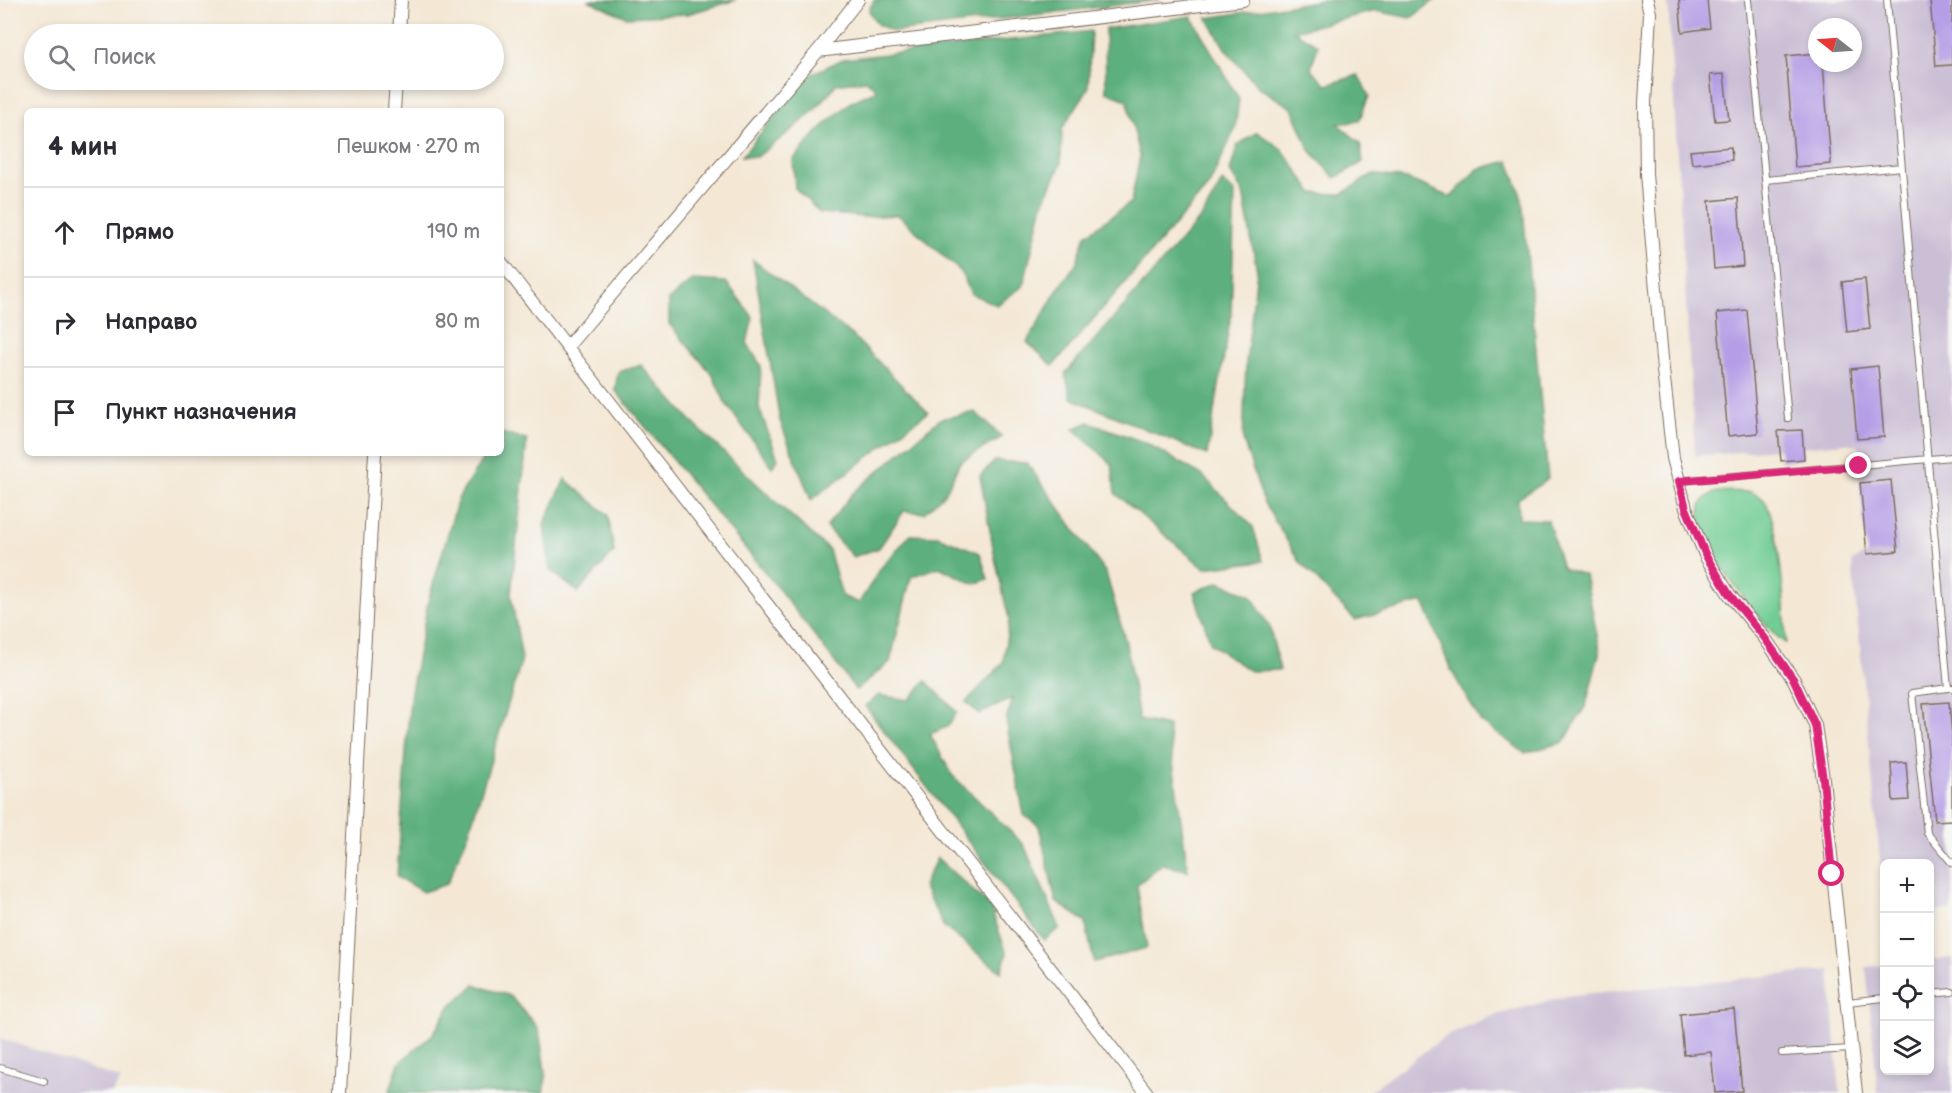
<!DOCTYPE html>
<html lang="ru">
<head>
<meta charset="utf-8">
<style>
  :root { --surface:#fff; --page:#f2f2f3; --text:#2b2b33; --muted:#7c7c81; --line:#e1e1e2 }
  body { margin:0; font-family:"Balsamiq Sans",sans-serif; background:var(--page); color:var(--text) }
  .controls { position:absolute; right:18px; bottom:18px; display:grid; overflow:hidden; border-radius:9px; box-shadow:0 3px 9px #0003 }
  .controls button { width:54px; height:54px; display:grid; place-items:center; padding:0; border:0; border-bottom:2px solid var(--line); background:var(--surface); color:var(--text); font:30px sans-serif }
  .compass { position:absolute; left:1808px; top:18px; width:54px; height:54px; border-radius:50%; background:var(--surface); box-shadow:0 3px 9px #0003; rotate:287deg }
  .stop { position:absolute; width:18px; height:18px; margin:-14px; border:4px solid #db2777; border-radius:50%; background:#fff }
  .stop.end { background:#db2777; border-color:#fff; box-shadow:0 2px 6px #0008 }
  .list { margin:0; padding:0; list-style:none }
  h2 { display:flex; justify-content:space-between; align-items:center; height:78px; margin:0; padding:0 24px; font-size:26px }
  h2 small { font-size:20px; font-weight:400; color:var(--muted) }
  .list li { display:grid; grid-template-columns:39px 1fr auto; gap:18px; align-items:center; box-sizing:border-box; height:90px; padding:0 24px; border-top:2px solid var(--line) }
  .list b { display:block; font-size:22px; white-space:nowrap }
  .list em { font-size:20px; font-style:normal; color:var(--muted) }
  .icon { flex:none; width:33px; height:33px; fill:none; stroke:currentColor; stroke-width:2; stroke-linecap:round; stroke-linejoin:round }
  .map { position:relative; flex:none; width:1952px; height:1093px; overflow:hidden }
  .search { position:absolute; background:var(--surface); box-shadow:0 3px 9px #0003; left:24px; top:24px; width:480px; height:66px; display:flex; align-items:center; gap:15px; box-sizing:border-box; padding:0 21px; border-radius:33px; color:var(--muted); font-size:22px }
  .panel { position:absolute; background:var(--surface); box-shadow:0 3px 9px #0003; left:24px; top:108px; width:480px; height:348px; border-radius:9px }
  .map>svg:first-child { display:block }
  .industrial { fill:#cbbfd5; fill-rule:evenodd }
  .green { fill:#72cd94; stroke:#567c59; stroke-width:1.5 }
  .forest { fill:#5db07e; stroke:#4c6d4e; stroke-width:1.5 }
  .building { fill:#b59ee6 }
  .lines { fill:none; stroke-linecap:round; stroke-linejoin:round }
  .service-casing { stroke:#7c6c5e; stroke-width:8 }
  .minor-casing { stroke:#7c6c5e; stroke-width:14 }
  .service { stroke:#fff; stroke-width:6 }
  .minor { stroke:#fff; stroke-width:12 }
  .route { stroke:#db2777; stroke-width:8 }
</style>
</head>
<body>
<div class="map">
<svg width="1952" height="1093" viewBox="0 0 1952 1093">
  <rect width="100%" height="100%" fill="#f6f6f2"/>
  <filter id="ink" filterUnits="userSpaceOnUse"><feTurbulence type="fractalNoise" baseFrequency=".0167" numOctaves="2"/><feDisplacementMap in="SourceGraphic" scale="12" xChannelSelector="R" yChannelSelector="G"/><feConvolveMatrix kernelMatrix="1 2 1 2 8 2 1 2 1" color-interpolation-filters="sRGB"/></filter>
  <filter id="wash" filterUnits="userSpaceOnUse"><feTurbulence type="fractalNoise" baseFrequency=".008" numOctaves="4" result="noise"/><feDisplacementMap in="SourceGraphic" scale="24" xChannelSelector="R" yChannelSelector="G"/><feGaussianBlur stdDeviation="1.35" result="paint"/><feColorMatrix in="noise" values="0 0 0 0 0 0 0 0 0 0 0 0 0 0 0 0 0 1.4 0 .05"/><feComposite in="paint" operator="in"/></filter>
  <g filter="url(#wash)">
    <rect width="100%" height="100%" fill="#f4e8d5"/>
    <!-- industrial -->
    <path class="industrial" d="M1668,0H1952V910L1930,912V864H1884V904L1852,561L1867,554L1860,483L1859,447L1846,443L1695,456ZM1817,27H1853V63H1817Z
      M1952,958V1093H1878L1866,967L1884,965V1070H1930V960Z
      M1830,970L1840,1093H1367L1443,1038L1492,1016L1572,995Z
      M0,1038L121,1079L112,1093H0Z"/>
    <!-- green -->
    <path class="green" d="M1751,492C1754,494 1760,496 1763,499C1780,516 1785,616 1786,643C1771,637 1717,563 1709,546C1703,533 1694,510 1706,498C1716,488 1738,492 1751,492Z"/>
    <!-- forest -->
    <path class="forest" d="M588,0H736L687,14L626,17Z
      M874,0H1160L894,32L877,24L869,11Z
      M1323,0H1435L1411,18L1376,11L1294,31L1318,45L1311,69L1327,85L1358,75L1369,96L1359,121L1338,124L1360,143L1363,162L1335,178L1310,150L1292,108L1258,87L1226,50L1207,18Z
      M1191,16L1239,99L1235,129L1209,185L1053,366L1027,342L1058,289L1076,264L1086,235L1131,202L1140,156L1127,100L1106,92L1105,29Z
      M1091,31L1088,89L1062,129L1061,164L1043,204L1023,286L997,305L971,294L961,272L898,215L864,217L820,213L795,188L793,160L818,131L851,102L877,90L866,80L836,84C815,115 785,135 757,157L742,156L807,76L843,59Z
      M1257,132L1282,149L1313,193L1342,194L1373,174L1407,179L1451,197L1478,169L1509,161L1522,198L1548,479L1518,499L1519,519L1548,520L1562,568L1585,575L1600,650L1586,705L1564,742L1525,753L1481,722L1451,670L1423,602L1355,620L1300,562L1264,503L1243,440L1246,362L1257,271L1243,193L1230,172L1237,146Z
      M1222,182L1235,192L1231,316L1207,455L1071,398L1065,374L1203,215Z
      M753,260L853,336L928,412L811,500L780,421Z
      M693,280L726,282L753,317L747,343L761,366L759,408L778,459L772,467L725,402L712,374L669,324V299Z
      M641,365L695,425L777,503L829,550L842,596L859,603L880,569L910,535L938,536L980,553L988,579L974,584L939,567L911,577L890,662L856,690L778,588L615,390L618,372Z
      M975,412L1002,437L960,462L946,492L924,513L904,511L879,548L853,557L826,527L853,493L940,419Z
      M1089,422L1146,443L1202,475L1253,527L1263,561L1204,568L1115,493L1112,464L1073,429Z
      M501,433L527,440L511,595L522,659L469,832L447,884L423,892L397,877L410,697L428,602L458,499L486,453H501Z
      M995,461L1027,463L1106,573L1126,643L1139,720L1168,726L1188,871L1162,864L1137,885L1147,948L1094,962L1085,921L1056,902L1039,826L1024,815L1006,720L1013,698L979,714L966,702L1003,663L1009,619L995,558L980,476Z
      M565,479L608,515L614,552L578,592L550,570L544,524Z
      M1219,582L1251,595L1270,628L1280,670L1250,671L1211,644L1194,592Z
      M926,681L957,712L947,727L930,734L952,775L1024,845L1060,928L1044,940L865,706L879,695L909,700Z
      M937,858L990,906L1007,954L1001,972L944,927L923,886Z
      M475,985L510,996L539,1029L546,1078L543,1093H389L399,1063L433,1034L450,1006Z"/>
    <g id="blocks">
      <!-- building -->
      <path class="building" d="M1679,0H1707L1710,28L1682,32Z
        M1930,0H1952V65L1936,66Z
        M1817,53V63H1823L1831,164L1795,167L1786,56Z
        M1724,74L1729,120L1715,121L1710,75Z
        M1731,147L1732,160L1692,164L1690,151Z
        M1738,198L1743,266L1714,269L1709,201Z
        M1865,279L1870,329L1847,332L1842,282Z
        M1747,310L1758,433L1728,436L1717,313Z
        M1878,366L1884,437L1857,439L1851,369Z
        M1802,430L1804,459L1781,461L1778,431Z
        M1891,480L1898,551L1867,554L1860,483Z
        M1949,702L1952,735V820L1935,821L1923,704Z
        M1906,762L1909,800L1893,801L1891,763Z
        M1734,1009L1742,1091L1715,1093L1711,1052L1684,1055L1680,1014Z"/>
    </g>
  </g>
  <g filter="url(#ink)">
    <use href="#blocks" fill-opacity="0" stroke="#7c6c5e" stroke-width="1.5"/>
    <g class="lines">
      <defs>
        <path id="service" d="M1748,0L1788,418
          M1887,0L1948,688H1952
          M1765,180L1902,167
          M1679,481L1952,457
          M1948,688L1912,693L1927,833L1952,863
          M1930,994L1952,992
          M1847,1002L1884,998
          M1782,1053L1851,1049
          M0,1068L44,1081"/>
        <path id="minor" d="M1647,0L1650,13L1645,103L1646,174L1663,370L1673,458L1686,508L1706,557L1729,594L1764,637L1794,680L1815,725L1823,779L1856,1093
          M399,34L401,0
          M818,51L1243,0
          M394,111L396,80
          M501,262L1147,1093
          M567,347L818,51L858,0
          M340,1093L375,453"/>
      </defs>
      <!-- service casing -->
      <use href="#service" class="service-casing"/>
      <!-- minor casing -->
      <use href="#minor" class="minor-casing"/>
      <!-- service -->
      <use href="#service" class="service"/>
      <!-- minor -->
      <use href="#minor" class="minor"/>
    </g>
  </g>
  <g class="lines" filter="url(#ink)">
    <!-- route -->
    <path class="route" d="M1832,874L1823,779L1815,725L1794,680L1764,637L1729,594L1706,556L1686,508L1679,481L1859,466"/>
  </g>
</svg>
<div class="controls">
<button>+</button>
<button>−</button>
<button><svg class="icon" aria-label="locate" viewBox="0 0 24 24"><circle cx="12" cy="12" r="6"/><path d="M12 2v4M12 18v4M2 12h4M18 12h4"/></svg></button>
<button><svg class="icon" aria-label="layers" viewBox="0 0 24 24"><path d="M12 4l9 5-9 5-9-5zM3 14l9 5 9-5"/></svg></button>
</div>
<svg class="compass" viewBox="-18 -18 36 36"><path d="M0-13l5 13h-10z" fill="#e53935"/><path d="M0 13l5-13h-10z" fill="#7c7c81"/></svg>
<div class="stop" style="left:1832px;top:874px"></div>
<div class="stop end" style="left:1859px;top:466px"></div>
<div class="search"><svg class="icon" aria-label="search" viewBox="0 0 24 24"><circle cx="10" cy="10" r="6"/><path d="M15 15l6 6"/></svg>Поиск</div>
<section class="panel">
<h2>4 мин<small>Пешком · 270 m</small></h2>
<ul class="list">
<li><svg class="icon" aria-label="ahead" viewBox="0 0 24 24"><path d="M12 20V5M6 11l6-6 6 6"/></svg><div><b>Прямо</b></div><em>190 m</em></li>
<li><svg class="icon" aria-label="right" viewBox="0 0 24 24"><path d="M7 20v-9h11M14 6l5 5-5 5"/></svg><div><b>Направо</b></div><em>80 m</em></li>
<li><svg class="icon" aria-label="arrive" viewBox="0 0 24 24"><path d="M6 21V4h12l-3 4 3 4H6"/></svg><div><b>Пункт назначения</b></div></li>
</ul>
</section>
</div>
</body>
</html>
